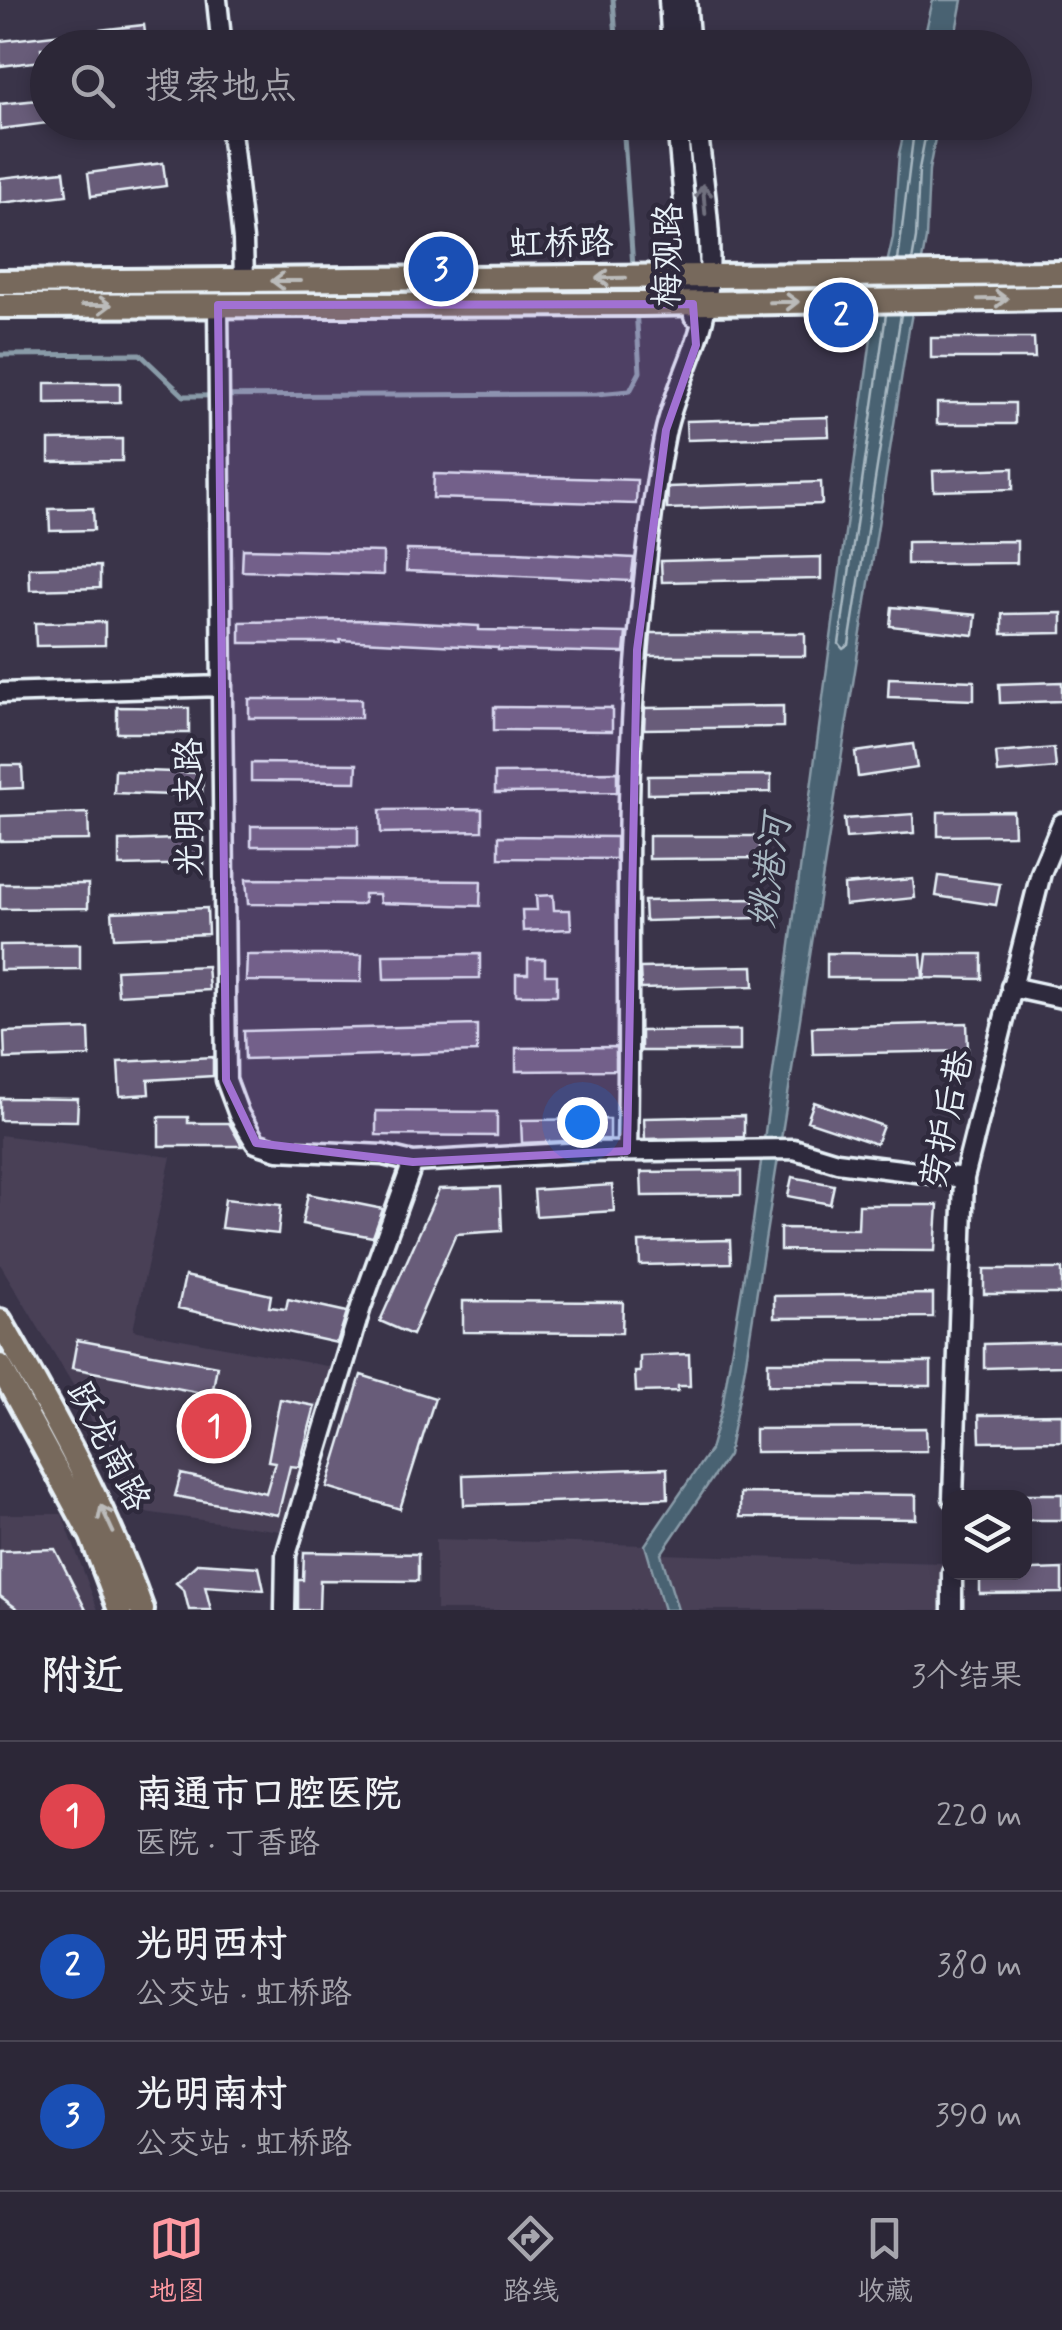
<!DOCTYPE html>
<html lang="zh">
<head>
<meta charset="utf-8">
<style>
  :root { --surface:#2c2737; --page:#383342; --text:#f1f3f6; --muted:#a6a5ad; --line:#484452; --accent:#ff9aa2 }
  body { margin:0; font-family:Mynerve,"LXGW WenKai TC",sans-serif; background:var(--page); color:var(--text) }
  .controls { position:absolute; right:30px; bottom:30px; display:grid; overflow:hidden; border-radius:20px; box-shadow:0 5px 15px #0003 }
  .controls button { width:90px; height:90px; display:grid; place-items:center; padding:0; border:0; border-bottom:2px solid var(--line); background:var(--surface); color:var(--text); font:50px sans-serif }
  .you { position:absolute; left:582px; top:1122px; width:35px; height:35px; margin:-25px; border:8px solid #fff; border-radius:50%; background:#1a73e8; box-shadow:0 0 0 15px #1a73e833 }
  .badge { display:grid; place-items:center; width:65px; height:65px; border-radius:50%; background:var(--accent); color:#fff; font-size:32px; font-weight:700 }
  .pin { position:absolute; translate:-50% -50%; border:5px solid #fff; box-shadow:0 2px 10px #0006 }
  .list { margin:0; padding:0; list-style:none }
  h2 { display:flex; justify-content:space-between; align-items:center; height:130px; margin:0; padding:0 40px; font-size:42px }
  h2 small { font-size:32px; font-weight:400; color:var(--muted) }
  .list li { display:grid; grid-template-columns:65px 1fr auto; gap:30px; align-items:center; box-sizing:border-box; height:150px; padding:0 40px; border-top:2px solid var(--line) }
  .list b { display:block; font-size:38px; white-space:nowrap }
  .list p { margin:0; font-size:32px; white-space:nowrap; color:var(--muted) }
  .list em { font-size:32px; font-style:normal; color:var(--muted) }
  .icon { flex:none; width:55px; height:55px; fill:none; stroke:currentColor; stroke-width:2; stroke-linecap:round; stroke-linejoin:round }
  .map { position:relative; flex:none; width:1062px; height:1610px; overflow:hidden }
  .search { position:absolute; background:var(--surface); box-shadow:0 5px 15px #0003; left:30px; right:30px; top:30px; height:110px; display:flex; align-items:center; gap:25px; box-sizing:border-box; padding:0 35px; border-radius:55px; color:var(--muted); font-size:38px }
  .sheet { height:580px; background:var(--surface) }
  nav { display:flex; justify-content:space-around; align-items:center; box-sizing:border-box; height:140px; border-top:2px solid var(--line); background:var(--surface); font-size:28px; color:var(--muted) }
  nav a { display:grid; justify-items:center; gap:5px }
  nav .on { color:var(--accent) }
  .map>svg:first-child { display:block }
  .built { fill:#484057 }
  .water { fill:#496272; stroke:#899ba8; stroke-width:2.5 }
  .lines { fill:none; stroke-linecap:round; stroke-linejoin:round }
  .shore { stroke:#a8b8c2; stroke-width:2.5 }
  .stream { stroke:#899ba8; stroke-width:5 }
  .building { fill:#685c79; stroke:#e8f1f8; stroke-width:2.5 }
  .minor-casing { stroke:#e8f1f8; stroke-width:25 }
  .major-casing { stroke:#e8f1f8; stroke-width:30 }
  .minor { stroke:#2f2a3d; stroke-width:18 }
  .major { stroke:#77695c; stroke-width:22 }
  .oneway { stroke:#70707e }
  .oneway2 { stroke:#bbbbba }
  .marked { fill:#a171d3; fill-opacity:0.2; stroke:#a171d3; stroke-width:8; stroke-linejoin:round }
  .labels { text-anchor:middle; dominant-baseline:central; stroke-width:9; stroke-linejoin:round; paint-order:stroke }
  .street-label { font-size:35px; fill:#e8f1f8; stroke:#2f2a3d }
  .water-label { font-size:38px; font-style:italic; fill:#a8b8c2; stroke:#2f2a3d }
</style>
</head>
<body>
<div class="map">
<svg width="1062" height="1610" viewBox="0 0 1062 1610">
  <rect width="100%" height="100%" fill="#3a3449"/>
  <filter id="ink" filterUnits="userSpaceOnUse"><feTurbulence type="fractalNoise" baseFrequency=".01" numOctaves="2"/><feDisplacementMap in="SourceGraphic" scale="20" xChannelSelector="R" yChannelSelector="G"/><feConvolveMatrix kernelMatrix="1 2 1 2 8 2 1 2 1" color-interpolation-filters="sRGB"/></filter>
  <g filter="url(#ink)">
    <!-- built -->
    <path class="built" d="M0,1135L171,1157L133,1330L348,1370L302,1534L130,1510L84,1403L0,1264Z
      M0,1514H62L98,1610H0Z
      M436,1539L645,1545L664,1610H436Z
      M661,1554L942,1563L943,1610H678Z"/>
    <!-- water -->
    <path class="water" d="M933,0H962L953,47H922Z
      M906,123H938L929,170L926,239L909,329L745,1367L728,1455L661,1554L678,1610H664L645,1545L710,1450L722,1407L753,1222L872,331L893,237L899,154Z"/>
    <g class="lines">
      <!-- shore -->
      <path class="shore" d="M898,261L915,122
        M912,261L916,238L919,169L928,122
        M886,314L839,644L843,649L849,645L901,314"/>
      <!-- stream -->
      <path class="stream" d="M613,0L617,48
        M623,122L633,267
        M0,355L140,354L184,396L597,394L630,391L640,372L636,308"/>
    </g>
    <!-- building -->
    <path class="building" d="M144,25L147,48H41L42,61L0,66V41Z
      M48,99V123L0,129V104Z
      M163,163L166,186L91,196L88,173Z
      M64,171L67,195L0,203V178Z
      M931,338H1034L1035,358H931Z
      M45,383H120V402L45,403Z
      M937,403H1015V424H937Z
      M828,417L829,436L687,440L686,421Z
      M122,439V461L49,462V440Z
      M1013,468V489L934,491L933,471Z
      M434,474L637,480L636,504L433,498Z
      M821,482L822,504L667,509L668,487Z
      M93,508L94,530L50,531L49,509Z
      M1017,541V563L907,564V542Z
      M243,549L383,552V575L242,571Z
      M407,550L516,552L634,558L631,581L406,571Z
      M821,557V579L662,582L661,561Z
      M100,566V588L30,590L29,568Z
      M892,607L976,615L974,635L890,626Z
      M1062,613V633L1002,634V614Z
      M358,620L479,626V630L626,633L624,653L498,650V648L340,640V643H240V622Z
      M105,622V645L36,646L35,623Z
      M651,633H805V656H649Z
      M889,678L974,681V700L888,697Z
      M1062,682V701L1000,703L999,684Z
      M249,699H361V718H249Z
      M783,706V727L644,729L645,708Z
      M117,707L189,708V733H117Z
      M494,707L612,708V731L494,730Z
      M913,744L917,768L858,777L855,752Z
      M1054,748L1056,768L998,773L996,753Z
      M251,763L357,764L356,782L251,781Z
      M0,765H22L23,788L0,789Z
      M115,770L203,773L202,796L114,793Z
      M617,772V792L495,793V773Z
      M771,775V792L648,794V776Z
      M482,809V831L381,833L380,810Z
      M1013,811L1014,835L938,836V812Z
      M88,813L89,840L0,841V816Z
      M913,814L914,833L846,838L844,819Z
      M251,826H358V846H251Z
      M499,836L616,837V859L499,858Z
      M649,836H760V858L649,859Z
      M204,838V864L119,866V841Z
      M939,876L1000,884L996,905L936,896Z
      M246,879L481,881L480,906L380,903L379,894H364V903L359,905L248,904Z
      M913,879L915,898L845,905L844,885Z
      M0,884H88V908L0,909Z
      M553,895L554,910H570L571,929L523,931L522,910H537L536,896Z
      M754,899V918L645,921L644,901Z
      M207,908L208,934L114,938L112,912Z
      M80,944V969L0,970V945Z
      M827,953L921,954L923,978H827Z
      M480,954V978L384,979L383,955Z
      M927,954H982V979L924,978Z
      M247,955H362L361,982L246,981Z
      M528,959H545V975H557V995H516V974H528Z
      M207,966L209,990L118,995L116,970Z
      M753,966L754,986L641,989L640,968Z
      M967,1023L968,1051L813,1054L812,1027Z
      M477,1025V1052L245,1059L244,1031Z
      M89,1029L90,1056L5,1059L4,1032Z
      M740,1030V1051H641V1031Z
      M616,1047V1070L516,1071V1048Z
      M213,1057V1076L148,1080L149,1094L120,1096L118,1062Z
      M0,1098L78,1099L77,1121L0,1120Z
      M814,1102L883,1126L876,1144L807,1121Z
      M376,1111L497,1112V1136L376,1135Z
      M744,1116V1137L645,1139L644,1118Z
      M159,1117H188V1123H229L242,1146H159Z
      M610,1119V1139L522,1143L521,1120Z
      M741,1171V1195L642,1196L641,1172Z
      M792,1177L834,1185L830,1204L788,1196Z
      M612,1185L614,1211L536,1216L534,1190Z
      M500,1187L502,1231L456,1234L412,1335L380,1321L439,1189Z
      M308,1194L383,1209L373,1237L302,1224Z
      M225,1199L281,1205L278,1234L221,1228Z
      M859,1205H938L935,1251L780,1250V1228L858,1229Z
      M730,1240L731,1263L640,1265L639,1242Z
      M984,1269H1062V1294H984Z
      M185,1276L271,1295L269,1307L286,1309L288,1299L347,1312L337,1343L178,1308Z
      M933,1294V1317L774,1318V1296Z
      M463,1301L623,1302L622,1333L463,1332Z
      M77,1340L217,1366L212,1395L72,1368Z
      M1062,1342V1366L984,1368V1344Z
      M689,1354L690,1386H678V1391L636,1392L635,1372H640V1356Z
      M768,1362H931V1386L768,1385Z
      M361,1375L435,1398L400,1509L327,1487Z
      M280,1399L315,1406L299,1467L290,1466L278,1515L175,1496L181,1474L266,1493L275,1462L268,1461Z
      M1062,1414V1441L980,1442L979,1415Z
      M926,1428L927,1451L755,1452V1429Z
      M667,1468L668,1498L464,1505L463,1475Z
      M740,1493L916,1495V1519L740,1517Z
      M1024,1494H1062V1520H1024Z
      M55,1549L86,1610H19L0,1596V1551Z
      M304,1552L418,1554V1581L320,1580L319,1610H298V1580H303Z
      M198,1563L259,1567L264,1590L205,1586L211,1610H189L184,1590L176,1583Z
      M1062,1569V1593L980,1594V1572Z"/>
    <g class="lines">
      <defs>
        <path id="minor" d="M217,0L222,48
          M669,0L672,48
          M686,0L690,48
          M230,122L243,240L244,281
          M677,122L694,316
          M218,305L226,1080L239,1115L256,1143L278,1150L383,1155L413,1162L584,1152L794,1149L837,1162L964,1178
          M0,693L222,686
          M1011,987L1062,998
          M627,1151C631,984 622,818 637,652C644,580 651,504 665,434C674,389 699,349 706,304C716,245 702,181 697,122
          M953,1498L964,1178L1041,873L1062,823
          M285,1610L286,1555L361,1307L413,1162
          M952,1610V1572"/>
        <path id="major" d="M0,282L1062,273
          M0,306L642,304L1062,298
          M0,1321C54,1415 106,1508 142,1610
          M0,1366L92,1536L120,1610"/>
      </defs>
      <!-- minor casing -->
      <use href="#minor" class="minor-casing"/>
      <!-- major casing -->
      <use href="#major" class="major-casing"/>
      <!-- minor -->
      <use href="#minor" class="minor"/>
      <!-- major -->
      <use href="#major" class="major"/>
    </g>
    <!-- one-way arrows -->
    <defs><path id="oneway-shaft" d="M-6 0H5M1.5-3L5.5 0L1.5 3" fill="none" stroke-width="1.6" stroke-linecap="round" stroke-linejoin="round" transform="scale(2.5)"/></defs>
    <use class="oneway" href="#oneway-shaft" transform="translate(704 199) rotate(-95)"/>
    <g class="oneway2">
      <use href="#oneway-shaft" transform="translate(611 278) rotate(179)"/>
      <use href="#oneway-shaft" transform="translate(286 281) rotate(180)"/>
      <use href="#oneway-shaft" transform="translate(993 299) rotate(-1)"/>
      <use href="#oneway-shaft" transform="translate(784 302) rotate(-1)"/>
      <use href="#oneway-shaft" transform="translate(97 305)"/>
      <use href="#oneway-shaft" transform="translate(107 1519) rotate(-115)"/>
    </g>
  </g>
  <!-- marked area -->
  <path class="marked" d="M693,304L696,345L666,430L637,650L627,1151L413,1162L256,1143L226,1080L218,305Z"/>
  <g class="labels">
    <!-- street labels -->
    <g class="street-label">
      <text transform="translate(561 244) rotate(-1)">虹桥路</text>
      <text transform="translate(669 255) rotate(-89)">梅观路</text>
      <text transform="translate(190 807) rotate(-90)">光明支路</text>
      <text transform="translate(948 1119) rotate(-78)">劳护后巷</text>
      <text transform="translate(108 1447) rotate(63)">跃龙南路</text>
    </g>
    <!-- water labels -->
    <g class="water-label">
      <text transform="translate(771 872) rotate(-82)">姚港河</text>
    </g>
  </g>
</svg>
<div class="controls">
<button><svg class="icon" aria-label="layers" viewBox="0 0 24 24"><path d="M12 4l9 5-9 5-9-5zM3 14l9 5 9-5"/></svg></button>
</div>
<div class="you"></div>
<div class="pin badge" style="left:214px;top:1426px;background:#e0444e">1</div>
<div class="pin badge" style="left:841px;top:315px;background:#1a4fb4">2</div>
<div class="pin badge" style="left:441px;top:269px;background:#1a4fb4">3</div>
<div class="search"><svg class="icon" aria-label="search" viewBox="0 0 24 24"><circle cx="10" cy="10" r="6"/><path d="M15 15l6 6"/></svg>搜索地点</div>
</div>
<section class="sheet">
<h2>附近<small>3个结果</small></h2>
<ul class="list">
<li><span class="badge" style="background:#e0444e">1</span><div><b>南通市口腔医院</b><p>医院 · 丁香路</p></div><em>220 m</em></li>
<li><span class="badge" style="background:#1a4fb4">2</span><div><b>光明西村</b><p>公交站 · 虹桥路</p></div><em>380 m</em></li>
<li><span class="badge" style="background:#1a4fb4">3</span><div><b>光明南村</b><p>公交站 · 虹桥路</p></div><em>390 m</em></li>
</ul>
</section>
<nav>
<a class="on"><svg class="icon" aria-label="map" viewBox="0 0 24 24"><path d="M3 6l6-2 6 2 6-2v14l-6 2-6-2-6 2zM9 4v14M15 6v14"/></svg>地图</a>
<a><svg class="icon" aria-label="directions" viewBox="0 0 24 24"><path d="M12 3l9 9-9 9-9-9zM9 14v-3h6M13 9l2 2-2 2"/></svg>路线</a>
<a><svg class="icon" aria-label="saved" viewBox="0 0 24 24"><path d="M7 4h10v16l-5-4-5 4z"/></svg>收藏</a>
</nav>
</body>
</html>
